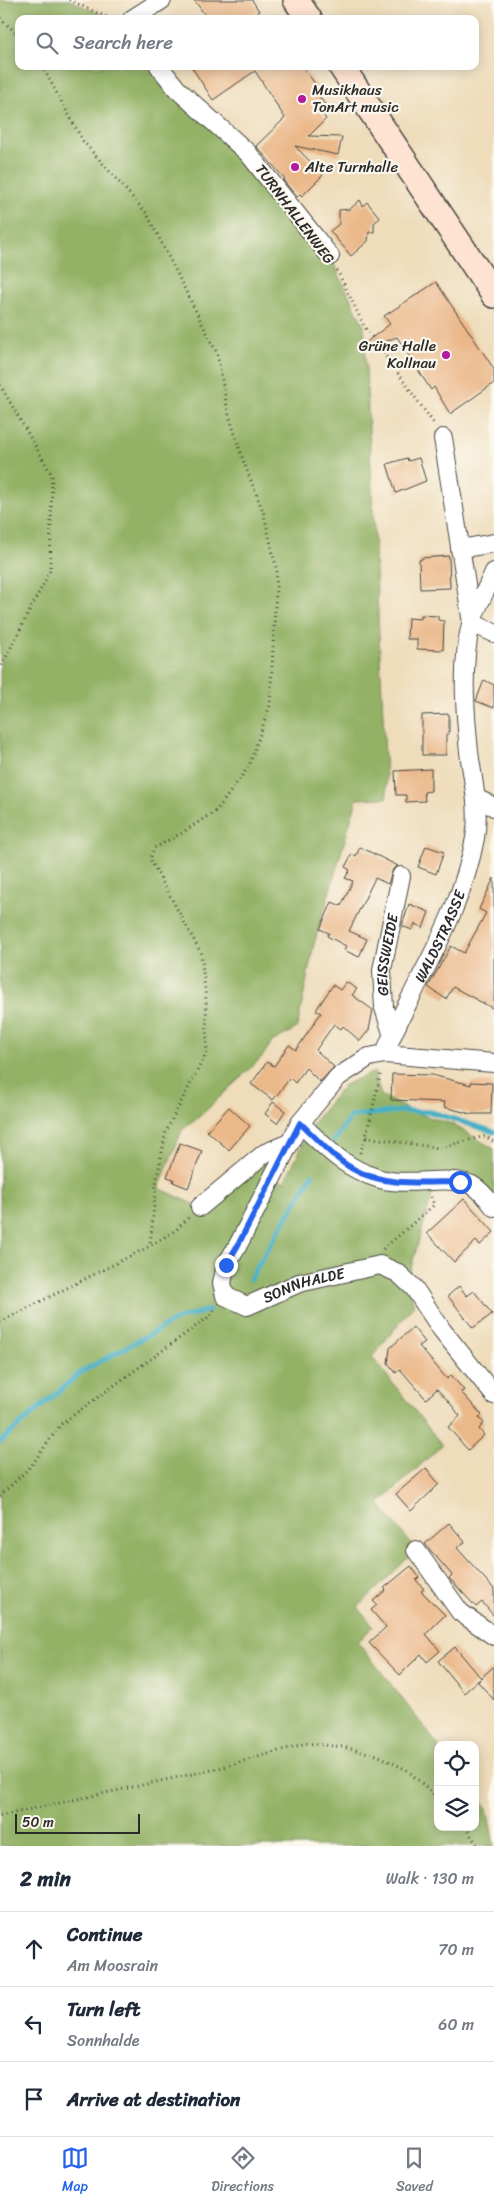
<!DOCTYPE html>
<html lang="en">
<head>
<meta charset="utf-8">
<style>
  :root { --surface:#fff; --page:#f6f6f7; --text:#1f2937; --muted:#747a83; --line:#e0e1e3; --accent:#2563eb }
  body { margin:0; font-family:Sriracha,sans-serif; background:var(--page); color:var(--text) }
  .controls { position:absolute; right:15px; bottom:15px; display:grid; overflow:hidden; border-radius:10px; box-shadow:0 2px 12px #0003 }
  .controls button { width:45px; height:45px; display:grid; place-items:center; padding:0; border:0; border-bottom:1px solid var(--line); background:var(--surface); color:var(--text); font:25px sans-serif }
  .scale { position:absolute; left:15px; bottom:12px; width:125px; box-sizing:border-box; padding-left:5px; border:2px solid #2b2b2b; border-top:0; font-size:14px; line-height:18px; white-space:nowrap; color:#2b2b2b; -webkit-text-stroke:4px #fbf7ec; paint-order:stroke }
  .stop { position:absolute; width:15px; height:15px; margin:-11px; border:4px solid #2563eb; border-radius:50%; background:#fff }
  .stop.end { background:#2563eb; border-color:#fff; box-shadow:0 1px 5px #0008 }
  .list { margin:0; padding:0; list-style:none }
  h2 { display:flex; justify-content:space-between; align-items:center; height:65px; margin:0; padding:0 20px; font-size:21px }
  h2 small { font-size:16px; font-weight:400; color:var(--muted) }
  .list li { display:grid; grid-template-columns:32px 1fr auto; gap:15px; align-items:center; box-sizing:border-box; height:75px; padding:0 20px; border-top:1px solid var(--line) }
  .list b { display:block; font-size:19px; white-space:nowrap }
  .list p { margin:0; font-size:16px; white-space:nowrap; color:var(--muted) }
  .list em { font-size:16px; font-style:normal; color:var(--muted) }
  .icon { flex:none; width:28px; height:28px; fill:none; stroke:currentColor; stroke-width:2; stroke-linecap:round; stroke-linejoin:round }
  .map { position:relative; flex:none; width:494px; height:1846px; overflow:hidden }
  .search { position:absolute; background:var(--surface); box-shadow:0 2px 12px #0003; left:15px; right:15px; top:15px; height:55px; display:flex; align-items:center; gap:12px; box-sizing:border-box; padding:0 18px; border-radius:10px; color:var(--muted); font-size:19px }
  .sheet { height:290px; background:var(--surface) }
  nav { display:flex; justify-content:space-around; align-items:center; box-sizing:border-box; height:70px; border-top:1px solid var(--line); background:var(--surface); font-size:14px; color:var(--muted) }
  nav a { display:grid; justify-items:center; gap:2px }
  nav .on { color:var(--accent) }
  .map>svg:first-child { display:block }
  .forest { fill:#93b266; stroke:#5f6e48 }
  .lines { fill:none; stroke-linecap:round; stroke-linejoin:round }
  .stream { stroke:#47b0c6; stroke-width:5 }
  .building { fill:#ebb88a }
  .street-casing { stroke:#484640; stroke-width:20 }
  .secondary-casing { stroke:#484640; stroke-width:28 }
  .path { stroke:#484640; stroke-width:3; stroke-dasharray:1 4; stroke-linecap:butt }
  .street { stroke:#fff; stroke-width:18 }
  .secondary { stroke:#fee3d2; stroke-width:25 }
  .route { stroke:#2563eb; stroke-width:6 }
  .poi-dot { fill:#b5179e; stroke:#fbf7ec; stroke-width:2 }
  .labels { text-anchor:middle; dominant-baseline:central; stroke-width:4.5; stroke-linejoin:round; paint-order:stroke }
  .poi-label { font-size:15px; fill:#2b2b2b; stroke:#fbf7ec; text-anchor:start }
  .street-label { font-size:15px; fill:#2b2b2b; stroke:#fbf7ec }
</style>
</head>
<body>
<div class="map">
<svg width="494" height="1846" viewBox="0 0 494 1846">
  <rect width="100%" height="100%" fill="#fbf7ec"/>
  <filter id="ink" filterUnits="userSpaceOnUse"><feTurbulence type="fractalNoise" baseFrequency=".02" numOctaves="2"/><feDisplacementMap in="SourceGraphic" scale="10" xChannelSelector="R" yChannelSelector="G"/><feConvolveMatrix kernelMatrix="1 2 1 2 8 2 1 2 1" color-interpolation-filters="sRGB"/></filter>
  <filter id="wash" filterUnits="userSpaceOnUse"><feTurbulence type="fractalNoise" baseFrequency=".0096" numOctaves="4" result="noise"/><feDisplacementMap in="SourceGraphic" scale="20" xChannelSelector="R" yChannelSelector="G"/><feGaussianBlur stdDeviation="1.12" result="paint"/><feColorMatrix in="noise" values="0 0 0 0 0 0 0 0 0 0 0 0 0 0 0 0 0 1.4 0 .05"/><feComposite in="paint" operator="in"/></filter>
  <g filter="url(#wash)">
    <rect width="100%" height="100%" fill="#eedcba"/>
    <!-- forest -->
    <path class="forest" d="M0,0H69L111,19H19V66H159L248,153L330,256L364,326L387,798L357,799L314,944L297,1028L272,1042L262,1057L198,1118L182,1130L159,1188L200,1207L265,1153L272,1175L284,1182L314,1122L344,1085L374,1072L381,1095L412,1112L452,1124L494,1149V1195L436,1182L407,1281L414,1305L372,1357L442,1445L379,1504L416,1550L358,1607L373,1626L358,1642L438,1745V1827H475V1793L487,1808L494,1846H0Z"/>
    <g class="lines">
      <!-- stream -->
      <path class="stream" d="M334,1141L351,1116L401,1111L431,1112L494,1132
        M250,1279L312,1175
        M0,1442L81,1372L178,1319L209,1310"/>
    </g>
    <g id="blocks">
      <!-- building -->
      <path class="building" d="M194,0H252L259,11L249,19H208Z
        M191,66H302L319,89L315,92L325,104L319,109L326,119L309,136L342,137L338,155L295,146L323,175L302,196L300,194L297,197L283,180L285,179L256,146L285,118L255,71L213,100Z
        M360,200L363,206L367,202L380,218L374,223V232H369L368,241L351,256L330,231L339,224V210L350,209Z
        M436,282L494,369V383L450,414L434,387L431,390L397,337L362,350L360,347L390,324L384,316Z
        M407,458L408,461L419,458L426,481L396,493L387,464Z
        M449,556L450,588L420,589L419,560H421V558Z
        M421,615L438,616V620L444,621L443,650L417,649V639H407L408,618L421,619Z
        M484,680L494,685V708L476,701Z
        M449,714V734H446V755H422V715Z
        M431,769V791L424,792L425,801L406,802V795H396L395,771Z
        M426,846L444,852L436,874L418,867Z
        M360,847L398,866L393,869L388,884L375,878L349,931L367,939L359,957L344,950L346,946L327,936L329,933L320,929L332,902L341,906L353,881L345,878L350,870L345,867L352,854L356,856Z
        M494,878V1009L453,987L446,999L428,987L451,946L464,953L486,913L479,909Z
        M409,904L429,912L423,928L415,924L412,930L402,926Z
        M346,982L357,989L352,995L373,1010L369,1030L360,1041L343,1026L341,1029L334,1024L316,1050L334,1067L320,1082L306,1068L295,1083L290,1078L273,1100L251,1084L267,1062L274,1066L289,1045L296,1050L321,1013L316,1010L333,985L340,990Z
        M392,1074L432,1075L471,1085V1082L492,1083L491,1114H471L444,1107L445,1102L391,1100Z
        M273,1102L285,1111L277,1123L265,1114Z
        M229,1107L250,1126L229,1150L207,1131Z
        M180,1143L202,1151L188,1188L173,1182L174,1179L167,1177Z
        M464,1199L494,1232L480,1245L476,1241L454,1262L427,1233Z
        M459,1286L467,1296L474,1291L492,1314L473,1328L448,1296Z
        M413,1327L425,1342L419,1346L447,1379L451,1375L464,1390L461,1392L482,1415L479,1418L484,1423L479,1429L484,1435L468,1450L448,1427L460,1416L450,1403L437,1389L426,1399L400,1369L396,1373L388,1363L390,1348Z
        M426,1468L439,1484L411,1511L396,1494Z
        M449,1523L465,1542L457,1548L494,1589V1616L482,1602L476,1607L449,1578L452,1575L425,1544Z
        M411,1566L419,1577L416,1580L424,1589L421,1591L445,1615L426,1634L440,1651L427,1662L421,1654L400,1675L369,1643L386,1627L371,1610L377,1605L373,1601L386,1590L384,1588Z
        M455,1647L481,1678L494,1666V1700L478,1682L480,1679L464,1693L438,1661Z"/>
    </g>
  </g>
  <g filter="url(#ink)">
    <use href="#blocks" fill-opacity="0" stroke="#484640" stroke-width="1"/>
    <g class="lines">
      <defs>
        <g id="street">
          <path d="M132,19L162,0"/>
          <path d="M159,66L177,89L248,153L330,256"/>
          <path d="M443,438L472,623"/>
          <path d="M460,549L494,543"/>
          <path d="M472,623L494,633"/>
          <path d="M476,798L494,807"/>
          <path id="s1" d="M392,1033L384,1008L382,970L401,876"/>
          <path id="s2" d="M385,1054C394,1027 408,1004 420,979C443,935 466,888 475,838C480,810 473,781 469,752C465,710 461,665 471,624C476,607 487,589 494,572"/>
          <path id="s3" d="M494,1063L385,1054L369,1057L338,1077L300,1123L238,1245L226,1265L222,1283L225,1296L247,1306L299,1283L380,1265L398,1273L414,1288L442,1330L494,1395"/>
          <path d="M300,1123C325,1147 343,1167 377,1178C407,1188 446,1174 472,1185C481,1190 488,1199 494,1207"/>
          <path d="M200,1207L265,1153L289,1143"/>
          <path d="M416,1550L460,1612L494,1636"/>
        </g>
        <path id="secondary" d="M296,0L309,19
          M341,66L494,295"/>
      </defs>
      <!-- street casing -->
      <use href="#street" class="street-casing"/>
      <!-- secondary casing -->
      <use href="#secondary" class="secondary-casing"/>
      <!-- path -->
      <path class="path" d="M69,0L111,19
        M0,18L19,36
        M42,66L83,141L147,214L217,353L228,412L243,460L264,514L277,571L270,705L249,766L217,810L182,833L154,848L150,859L201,953L206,999L207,1052L166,1131L156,1184L150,1246
        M337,270L364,326L435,425
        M0,385L52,475L50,571L0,669
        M366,1137L439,1148L485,1136L494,1142
        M360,1153L366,1137L381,1072
        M383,1249L434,1205L431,1197
        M0,1322L150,1246L176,1230L189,1217
        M0,1496L31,1466L61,1424L210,1316L215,1309
        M0,1816L220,1768L306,1743L343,1747L377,1755L407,1770L438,1798
        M465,1827L478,1846"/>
      <!-- street -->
      <use href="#street" class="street"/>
      <!-- secondary -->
      <use href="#secondary" class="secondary"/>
    </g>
  </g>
  <g class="lines" filter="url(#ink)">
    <!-- route -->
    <path class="route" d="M226,1265L238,1245L300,1123C316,1138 333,1158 353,1169C385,1187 424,1182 460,1182"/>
  </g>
  <!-- markers -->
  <g class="poi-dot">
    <circle cx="302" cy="99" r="5"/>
    <circle cx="295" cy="167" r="5"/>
    <circle cx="446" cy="355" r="5"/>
  </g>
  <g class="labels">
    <!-- poi labels -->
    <g class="poi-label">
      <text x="312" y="90">Musikhaus<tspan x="312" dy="17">TonArt music</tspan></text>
      <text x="305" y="167">Alte Turnhalle</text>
      <text x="436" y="346" text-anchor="end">Grüne Halle<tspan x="436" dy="17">Kollnau</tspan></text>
    </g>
    <!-- street labels -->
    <g class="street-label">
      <text transform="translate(295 214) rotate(53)">TURNHALLENWEG</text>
      <text stroke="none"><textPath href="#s2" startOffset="130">WALDSTRASSE</textPath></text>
      <text stroke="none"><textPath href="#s1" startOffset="80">GEISSWEIDE</textPath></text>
      <text stroke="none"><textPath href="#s3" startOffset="499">SONNHALDE</textPath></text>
    </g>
  </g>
</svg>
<div class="controls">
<button><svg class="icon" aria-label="locate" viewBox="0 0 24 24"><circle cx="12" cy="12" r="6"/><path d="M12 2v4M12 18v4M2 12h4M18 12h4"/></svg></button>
<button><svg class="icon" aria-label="layers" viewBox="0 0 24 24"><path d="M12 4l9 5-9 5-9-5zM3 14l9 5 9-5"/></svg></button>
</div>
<div class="scale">50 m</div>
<div class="stop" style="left:460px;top:1182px"></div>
<div class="stop end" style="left:226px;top:1265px"></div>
<div class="search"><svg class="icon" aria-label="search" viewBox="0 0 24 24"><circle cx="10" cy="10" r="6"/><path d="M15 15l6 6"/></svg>Search here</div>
</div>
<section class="sheet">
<h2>2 min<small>Walk · 130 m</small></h2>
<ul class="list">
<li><svg class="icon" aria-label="ahead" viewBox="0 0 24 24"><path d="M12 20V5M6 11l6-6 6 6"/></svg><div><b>Continue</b><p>Am Moosrain</p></div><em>70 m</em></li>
<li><svg class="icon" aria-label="left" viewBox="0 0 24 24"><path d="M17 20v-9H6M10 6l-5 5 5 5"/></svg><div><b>Turn left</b><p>Sonnhalde</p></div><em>60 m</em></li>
<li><svg class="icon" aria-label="arrive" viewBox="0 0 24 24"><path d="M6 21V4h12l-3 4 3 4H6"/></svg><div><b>Arrive at destination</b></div></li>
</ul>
</section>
<nav>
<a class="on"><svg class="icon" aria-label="map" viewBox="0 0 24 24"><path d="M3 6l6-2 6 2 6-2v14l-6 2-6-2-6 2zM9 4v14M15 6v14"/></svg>Map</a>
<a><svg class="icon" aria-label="directions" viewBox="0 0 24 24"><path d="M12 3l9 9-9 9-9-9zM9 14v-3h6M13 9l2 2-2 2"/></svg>Directions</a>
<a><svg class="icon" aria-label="saved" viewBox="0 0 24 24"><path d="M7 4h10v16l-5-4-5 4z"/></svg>Saved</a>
</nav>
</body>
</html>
